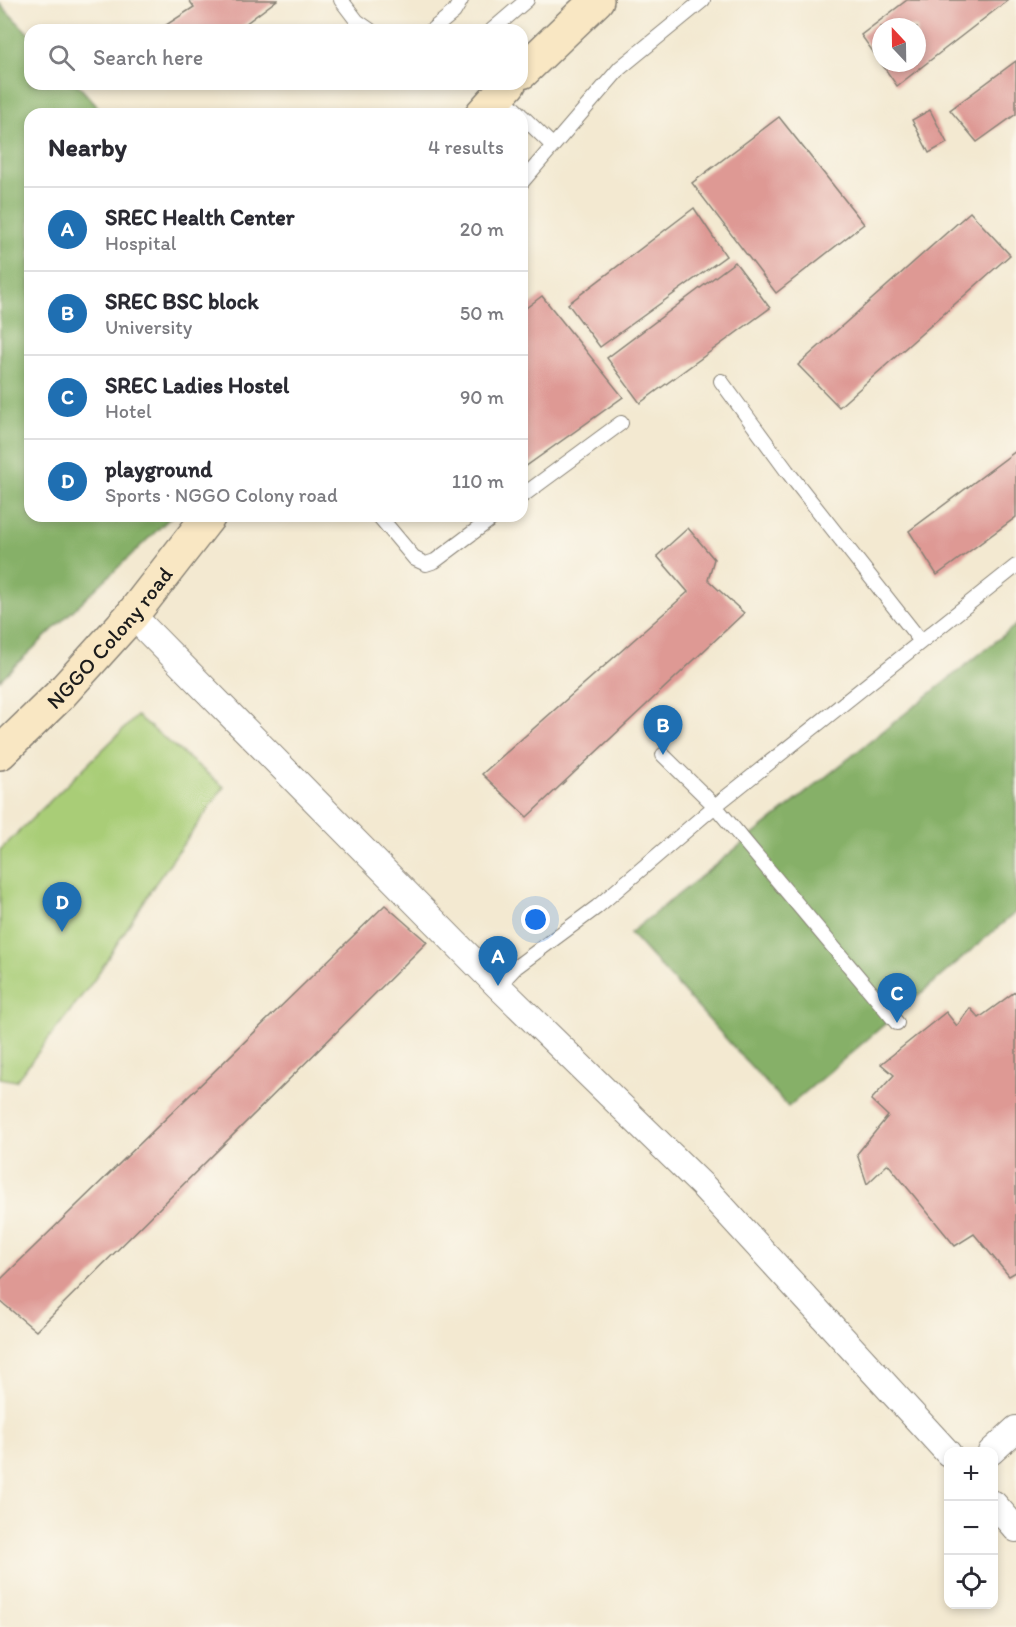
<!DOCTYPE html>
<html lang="en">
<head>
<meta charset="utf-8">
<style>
  :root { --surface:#fff; --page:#f2f2f3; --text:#2b2b33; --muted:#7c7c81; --line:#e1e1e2; --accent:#1f6fb2 }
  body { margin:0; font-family:Itim,sans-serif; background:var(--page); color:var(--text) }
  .controls { position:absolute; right:18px; bottom:18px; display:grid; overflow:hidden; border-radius:12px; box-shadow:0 3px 9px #0003 }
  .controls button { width:54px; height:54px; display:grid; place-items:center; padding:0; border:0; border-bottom:2px solid var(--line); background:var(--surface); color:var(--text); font:30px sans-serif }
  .compass { position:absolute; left:872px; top:18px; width:54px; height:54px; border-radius:50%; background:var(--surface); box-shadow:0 3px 9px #0003; rotate:338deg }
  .you { position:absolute; left:536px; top:920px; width:21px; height:21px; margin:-15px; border:4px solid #fff; border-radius:50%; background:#1a73e8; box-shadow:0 0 0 9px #1a73e833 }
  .badge { display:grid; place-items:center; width:39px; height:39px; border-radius:50%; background:var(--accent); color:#fff; font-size:20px; font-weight:700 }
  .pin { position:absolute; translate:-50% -50px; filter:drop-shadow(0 2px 3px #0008) }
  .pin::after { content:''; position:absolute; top:32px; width:21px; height:18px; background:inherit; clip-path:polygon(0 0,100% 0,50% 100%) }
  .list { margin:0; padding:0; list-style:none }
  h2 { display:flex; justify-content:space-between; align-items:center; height:78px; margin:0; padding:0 24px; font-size:26px }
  h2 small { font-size:20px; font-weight:400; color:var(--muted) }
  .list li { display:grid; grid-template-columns:39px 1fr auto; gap:18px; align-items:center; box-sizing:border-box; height:84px; padding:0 24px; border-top:2px solid var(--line) }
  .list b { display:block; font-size:22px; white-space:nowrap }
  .list p { margin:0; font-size:20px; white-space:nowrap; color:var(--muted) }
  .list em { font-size:20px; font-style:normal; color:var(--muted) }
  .icon { flex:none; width:33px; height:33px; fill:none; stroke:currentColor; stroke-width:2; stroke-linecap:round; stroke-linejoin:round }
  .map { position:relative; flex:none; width:1016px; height:1627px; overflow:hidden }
  .search { position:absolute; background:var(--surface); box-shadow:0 3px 9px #0003; left:24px; top:24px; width:504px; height:66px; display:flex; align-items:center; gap:15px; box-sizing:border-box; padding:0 21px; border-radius:18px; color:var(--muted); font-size:22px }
  .panel { position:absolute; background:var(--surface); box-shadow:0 3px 9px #0003; left:24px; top:108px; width:504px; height:414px; border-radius:18px }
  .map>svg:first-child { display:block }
  .green { fill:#a9cd77; stroke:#62744a; stroke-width:1.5 }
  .forest { fill:#86b068; stroke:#516642; stroke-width:1.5 }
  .building { fill:#de9994 }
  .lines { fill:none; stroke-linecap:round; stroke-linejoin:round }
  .lane-casing { stroke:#888276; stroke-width:16 }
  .street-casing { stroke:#888276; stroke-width:28 }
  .secondary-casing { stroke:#888276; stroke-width:36 }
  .lane { stroke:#fff; stroke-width:14 }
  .street { stroke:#fff; stroke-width:26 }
  .secondary { stroke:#f9e7c3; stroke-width:33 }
  .labels { text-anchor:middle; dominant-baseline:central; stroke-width:4.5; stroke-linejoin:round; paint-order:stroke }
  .street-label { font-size:22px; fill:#1c1c1c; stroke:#fbf7ec }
</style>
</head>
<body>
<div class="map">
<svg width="1016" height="1627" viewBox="0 0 1016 1627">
  <rect width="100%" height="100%" fill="#fbf7ec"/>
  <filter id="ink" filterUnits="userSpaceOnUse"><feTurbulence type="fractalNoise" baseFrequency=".0167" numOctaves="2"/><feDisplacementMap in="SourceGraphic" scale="12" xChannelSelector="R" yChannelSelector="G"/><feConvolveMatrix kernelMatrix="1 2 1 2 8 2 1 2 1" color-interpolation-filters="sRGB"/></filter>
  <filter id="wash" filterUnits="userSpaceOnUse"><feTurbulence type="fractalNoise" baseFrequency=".008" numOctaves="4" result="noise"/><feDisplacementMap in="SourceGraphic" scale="24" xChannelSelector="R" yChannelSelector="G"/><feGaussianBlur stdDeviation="1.35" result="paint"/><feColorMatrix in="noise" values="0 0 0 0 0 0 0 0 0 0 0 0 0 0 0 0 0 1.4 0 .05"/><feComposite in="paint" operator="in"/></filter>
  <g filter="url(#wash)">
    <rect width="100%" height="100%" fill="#f3e9d1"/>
    <!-- green -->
    <path class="green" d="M137,716L224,787L155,884L94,980L16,1081L0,1078V850Z"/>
    <!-- forest -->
    <path class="forest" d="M0,4L30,35V84H77L104,114H30V516H172L0,680Z
      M1016,625V912L788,1107L630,933Z"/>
    <g id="blocks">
      <!-- building -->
      <path class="building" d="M189,0H277L237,30H167L163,27L194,7Z
        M907,0H1008L897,86L881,63H917V27H881V63L861,35Z
        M1016,61V114L977,142L950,110Z
        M930,110L947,143L929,153L912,120Z
        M779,117L864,224L776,293L692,183Z
        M694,208L726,256L600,347L568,304Z
        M970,212L1010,255L839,407L798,365Z
        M735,262L770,308L640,403L607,358Z
        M542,296L623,397L522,469V311Z
        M1016,451V517L937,575L909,531Z
        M688,528L714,559L708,580L744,613L527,817L482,774L688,592L657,556Z
        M385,905L427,942L36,1331L0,1301V1280Z
        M1016,991V1272L1009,1276L974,1234L955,1246L888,1164L867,1184L857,1154L888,1116L871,1100L894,1075L881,1064L946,1012L957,1026L970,1008L979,1018Z"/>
    </g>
  </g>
  <g filter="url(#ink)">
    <use href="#blocks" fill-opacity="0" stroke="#888276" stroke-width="1.5"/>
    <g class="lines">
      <defs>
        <path id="lane" d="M341,0L357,21L370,30
          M432,30L454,12L461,0
          M492,30L527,0
          M500,95L520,114
          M522,116L552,145
          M522,182L620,68L703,0
          M721,381L787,471L920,640
          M522,496L621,423
          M379,516L415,559L426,564L435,561L495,516
          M663,755L715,806L897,1023
          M498,986L516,967L597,907L715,806L1016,566"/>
        <path id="street" d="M132,615L498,986L703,1186L948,1453
          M991,1452L1016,1429
          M994,1504L1016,1529"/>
        <g id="secondary">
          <path d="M522,72L597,0"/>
          <path d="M482,114L509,84"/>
          <path id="s1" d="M0,753L59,696L132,615L209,516"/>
        </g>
      </defs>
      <!-- lane casing -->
      <use href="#lane" class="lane-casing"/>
      <!-- street casing -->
      <use href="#street" class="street-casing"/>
      <!-- secondary casing -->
      <use href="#secondary" class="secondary-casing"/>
      <!-- lane -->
      <use href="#lane" class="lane"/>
      <!-- street -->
      <use href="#street" class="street"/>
      <!-- secondary -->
      <use href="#secondary" class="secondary"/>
    </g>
  </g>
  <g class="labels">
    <!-- street labels -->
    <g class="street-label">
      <text stroke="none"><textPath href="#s1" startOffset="159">NGGO Colony road</textPath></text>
    </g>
  </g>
</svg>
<div class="controls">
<button>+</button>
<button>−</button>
<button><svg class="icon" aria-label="locate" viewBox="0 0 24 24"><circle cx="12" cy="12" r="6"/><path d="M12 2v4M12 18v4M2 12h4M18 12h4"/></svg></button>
</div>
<svg class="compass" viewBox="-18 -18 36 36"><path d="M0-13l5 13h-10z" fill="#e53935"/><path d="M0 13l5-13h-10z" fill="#7c7c81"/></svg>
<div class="you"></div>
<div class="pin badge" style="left:498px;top:986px">A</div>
<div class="pin badge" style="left:663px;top:755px">B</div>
<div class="pin badge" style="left:897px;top:1023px">C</div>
<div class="pin badge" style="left:62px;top:932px">D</div>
<div class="search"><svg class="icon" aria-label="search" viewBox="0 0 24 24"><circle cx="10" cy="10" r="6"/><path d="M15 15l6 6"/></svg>Search here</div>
<section class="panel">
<h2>Nearby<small>4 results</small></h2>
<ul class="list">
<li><span class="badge">A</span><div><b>SREC Health Center</b><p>Hospital</p></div><em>20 m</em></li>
<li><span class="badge">B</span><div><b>SREC BSC block</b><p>University</p></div><em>50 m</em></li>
<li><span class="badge">C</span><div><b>SREC Ladies Hostel</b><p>Hotel</p></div><em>90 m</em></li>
<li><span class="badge">D</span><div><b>playground</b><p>Sports · NGGO Colony road</p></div><em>110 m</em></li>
</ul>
</section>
</div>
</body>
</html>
